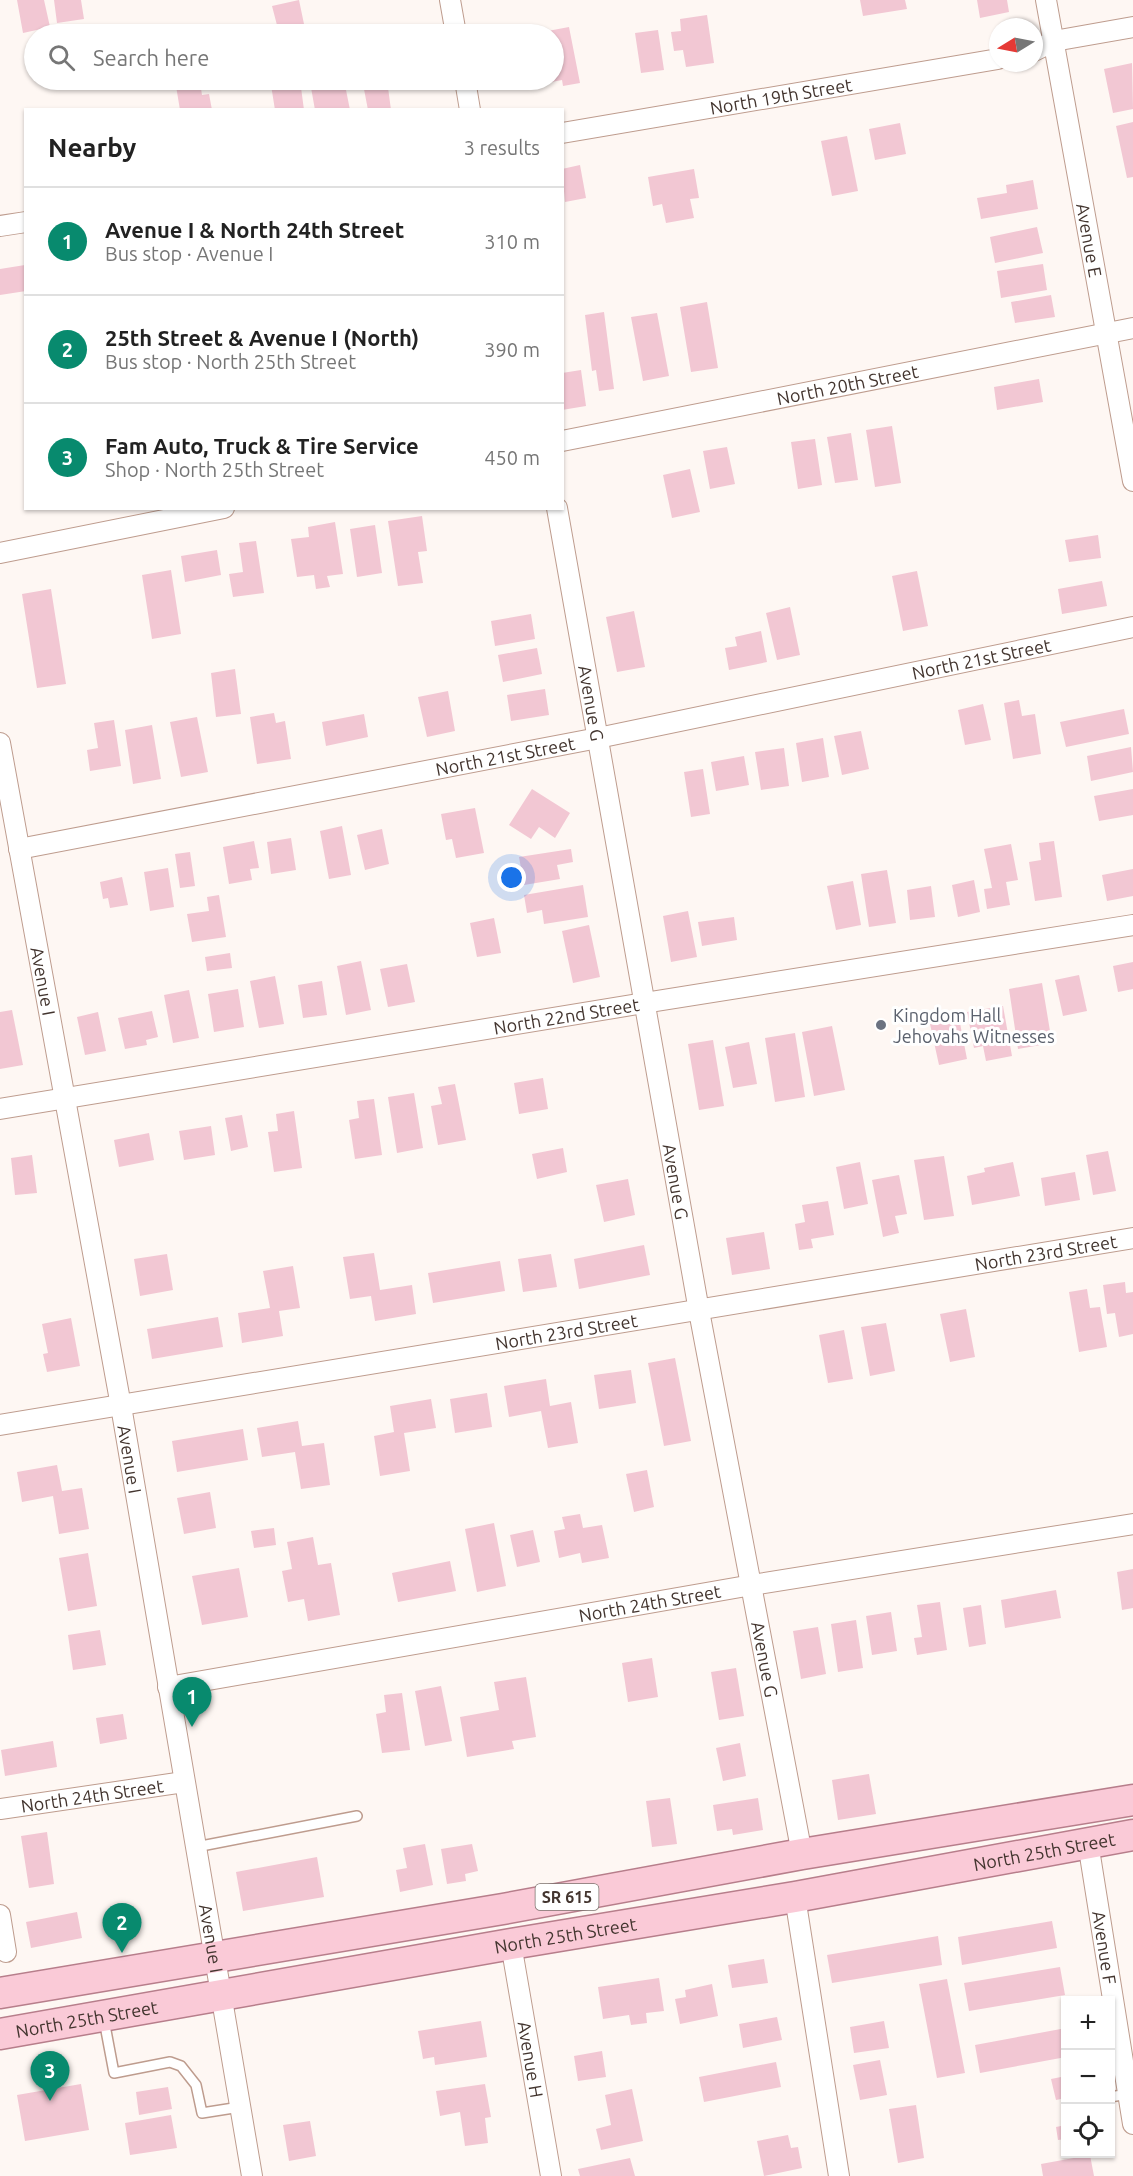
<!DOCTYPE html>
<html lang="en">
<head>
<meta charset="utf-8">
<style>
  :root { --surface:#fff; --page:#f6f6f6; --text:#222; --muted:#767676; --line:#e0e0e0; --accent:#088a6e }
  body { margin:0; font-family:Ubuntu,sans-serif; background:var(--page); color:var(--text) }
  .controls { position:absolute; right:18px; bottom:18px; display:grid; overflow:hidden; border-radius:0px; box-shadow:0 2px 4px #0004 }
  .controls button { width:54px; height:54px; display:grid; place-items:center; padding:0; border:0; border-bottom:2px solid var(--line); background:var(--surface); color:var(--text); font:30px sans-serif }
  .compass { position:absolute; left:989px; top:18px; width:54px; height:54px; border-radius:50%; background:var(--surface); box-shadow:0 2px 4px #0004; rotate:260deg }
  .you { position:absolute; left:512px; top:878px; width:21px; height:21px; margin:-15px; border:4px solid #fff; border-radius:50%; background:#1a73e8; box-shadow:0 0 0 9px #1a73e833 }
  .badge { display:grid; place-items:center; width:39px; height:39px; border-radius:50%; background:var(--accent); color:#fff; font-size:20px; font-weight:700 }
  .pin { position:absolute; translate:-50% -50px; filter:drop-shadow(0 2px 3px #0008) }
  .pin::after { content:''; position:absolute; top:32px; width:21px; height:18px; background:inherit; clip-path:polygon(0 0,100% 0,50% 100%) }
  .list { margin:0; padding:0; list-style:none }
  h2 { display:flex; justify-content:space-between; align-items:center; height:78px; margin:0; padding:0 24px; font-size:26px }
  h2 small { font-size:20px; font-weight:400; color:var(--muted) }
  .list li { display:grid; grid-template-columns:39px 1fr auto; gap:18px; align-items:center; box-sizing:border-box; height:108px; padding:0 24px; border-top:2px solid var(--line) }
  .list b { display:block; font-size:22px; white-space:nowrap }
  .list p { margin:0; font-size:20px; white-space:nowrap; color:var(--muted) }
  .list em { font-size:20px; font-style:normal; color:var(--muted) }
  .icon { flex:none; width:33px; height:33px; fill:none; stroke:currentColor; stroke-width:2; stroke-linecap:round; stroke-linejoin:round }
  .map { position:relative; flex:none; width:1133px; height:2176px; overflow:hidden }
  .search { position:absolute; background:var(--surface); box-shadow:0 2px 4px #0004; left:24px; top:24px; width:540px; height:66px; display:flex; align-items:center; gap:15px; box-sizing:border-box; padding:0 21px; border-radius:33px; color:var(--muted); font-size:22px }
  .panel { position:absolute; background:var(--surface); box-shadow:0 2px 4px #0004; left:24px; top:108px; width:540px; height:402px; border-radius:0px }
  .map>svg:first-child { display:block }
  .building { fill:#f2c7d3 }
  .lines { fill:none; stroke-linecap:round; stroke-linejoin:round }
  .service-casing { stroke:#be9c8e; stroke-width:12 }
  .minor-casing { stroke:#be9c8e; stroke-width:22 }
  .primary-casing { stroke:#b77e8b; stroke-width:33 }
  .service { stroke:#fff; stroke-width:9 }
  .minor { stroke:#fff; stroke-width:20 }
  .primary { stroke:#facad7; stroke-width:30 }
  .worship-dot { fill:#6b7280; stroke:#fff; stroke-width:2 }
  .labels { text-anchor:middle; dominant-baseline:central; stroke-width:6; stroke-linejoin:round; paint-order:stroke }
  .shield { fill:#fff; stroke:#7b726d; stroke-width:1.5 }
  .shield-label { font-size:16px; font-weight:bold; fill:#43352f }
  .street-label { font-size:18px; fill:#43352f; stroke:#fff }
  .worship-label { font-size:18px; fill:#5b616d; stroke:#fff; text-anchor:start }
</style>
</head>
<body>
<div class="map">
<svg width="1133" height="2176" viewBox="0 0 1133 2176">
  <rect width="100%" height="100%" fill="#fef7f3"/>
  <!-- building -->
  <path class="building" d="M17,0H44L50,27L23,33Z
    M54,0H81L84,19L57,23Z
    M299,0L304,24L278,29L272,6Z
    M860,0H905L907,9L863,16Z
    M977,0H1007L1009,12L980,18Z
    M707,15L714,63L686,67L683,50L674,51L671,32L681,31L680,19Z
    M569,27L580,83L563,86L562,80L541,84L540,80H554V34L537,33Z
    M658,30L664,70L641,73L635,33Z
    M1132,63L1133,109L1113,113L1104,69Z
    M300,80L304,110H275L271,85Z
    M323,80H344L350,110H315L310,82Z
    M387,80L391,110H368L363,84Z
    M507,80H533L535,85L509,90Z
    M200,82L202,95L209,94L212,110H180L176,86Z
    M1133,122V177L1127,178L1116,126Z
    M900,123L906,154L875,160L869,129Z
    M847,136L858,191L832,196L821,141Z
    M580,165L586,198L565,202L562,169Z
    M694,169L699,198L690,199L694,218L666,223L662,204L653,206L648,177Z
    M1033,180L1038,209L981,219L977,198L1007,193L1006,185Z
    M1037,227L1043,253L995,263L990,237Z
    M1043,264L1047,290L1001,298L997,271Z
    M25,265L26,291L0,295V269Z
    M1051,295L1055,317L1015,323L1011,302Z
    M707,302L718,368L691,372L680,307Z
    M604,312L614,389L599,391L596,370L592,371L585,315Z
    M657,313L669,376L643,381L631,317Z
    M581,370L586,406L562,410V373Z
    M1039,379L1043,402L997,410L994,387Z
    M892,426L901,483L875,487L866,430Z
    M851,433L858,480L835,483L827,437Z
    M815,439L822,485L798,489L791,442Z
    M727,447L735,484L710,489L703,451Z
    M690,469L700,512L672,518L663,475Z
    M422,516L427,551L418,552L423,583L398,586L388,521Z
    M335,522L343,574L327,576L330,587L316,589L314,575L297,577L291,539L309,537L308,527Z
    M375,525L382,573L357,577L350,529Z
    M1098,535L1101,558L1069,562L1065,540Z
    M256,541L264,593L233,597L229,574L243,572L239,543Z
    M217,550L221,575L185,582L181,556Z
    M171,570L181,634L152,639L142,575Z
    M917,571L928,626L903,631L892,576Z
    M1102,581L1107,606L1062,614L1058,589Z
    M51,589L66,684L37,688L22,594Z
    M790,607L800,655L777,660L766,613Z
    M634,611L645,667L617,672L606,617Z
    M531,614L535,639L495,646L491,621Z
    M761,631L767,662L729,670L725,648L737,646L735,637Z
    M537,648L542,674L503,682L498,655Z
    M235,669L241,714L216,717L211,673Z
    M545,689L549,715L511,721L507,695Z
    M448,691L455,731L427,737L418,697Z
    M1019,700L1022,716L1035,714L1041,754L1013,759L1004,703Z
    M983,704L991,740L965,745L958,710Z
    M1124,709L1129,734L1066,747L1060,722Z
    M274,713L276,723L285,721L291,759L257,764L250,717Z
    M364,714L368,737L326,746L322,722Z
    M197,717L208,772L181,777L170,722Z
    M114,720L121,766L90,771L87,750L98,748L94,723Z
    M152,725L161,779L133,784L125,730Z
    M861,731L869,769L842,775L834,736Z
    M823,738L829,777L802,782L796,743Z
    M1131,747L1133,772L1091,781L1087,756Z
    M784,748L789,786L761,790L755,752Z
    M744,756L749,785L716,791L711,762Z
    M703,769L710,814L691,817L684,772Z
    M532,789L570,813L555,838L539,827L531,839L509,825Z
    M1133,789V815L1099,821L1094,796Z
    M475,808L484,853L456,858L452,839L446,840L441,814Z
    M342,826L351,875L329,879L320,831Z
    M382,829L389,864L365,870L357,835Z
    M291,838L296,870L271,874L267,842Z
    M254,841L259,868L250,869L252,880L229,884L223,847Z
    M1054,841L1062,897L1035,901L1029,862L1041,860L1039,843Z
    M1011,844L1018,880L1006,882L1010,905L987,909L984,889L992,888L984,849Z
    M571,849L573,862L557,865L560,879L524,885L519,857Z
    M190,852L195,886L180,888L175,854Z
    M168,868L174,907L150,911L144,872Z
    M1133,869V896L1107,901L1102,875Z
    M887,870L896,923L869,927L861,874Z
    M122,877L128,905L110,908L108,898L103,899L100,882Z
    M974,880L980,912L958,917L952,885Z
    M853,881L861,925L836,930L827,886Z
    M583,885L588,917L544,924L542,910L527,913L524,895Z
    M931,886L935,917L910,920L907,890Z
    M219,895L226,937L192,942L187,914L209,911L207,897Z
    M688,911L697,957L671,962L663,916Z
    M734,917L737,940L702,946L698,922Z
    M494,918L501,953L477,957L470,923Z
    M589,925L600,977L573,983L562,931Z
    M230,953L232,968L207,971L205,957Z
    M361,961L371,1010L346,1015L337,966Z
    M1133,962V989L1118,992L1113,966Z
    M407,964L415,1002L388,1007L380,969Z
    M1079,975L1087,1011L1063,1016L1055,980Z
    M275,976L284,1024L259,1028L250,981Z
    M322,981L327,1015L303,1018L298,985Z
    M1042,983L1052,1043L1018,1049L1009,989Z
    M238,989L244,1027L214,1032L208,994Z
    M189,990L199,1038L173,1043L164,995Z
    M1003,1006L1012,1056L986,1061L983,1046L974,1048L967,1012Z
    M12,1010L23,1065L0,1069V1012Z
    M152,1011L158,1037L146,1040L147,1045L125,1049L118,1018Z
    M98,1012L106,1051L85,1055L77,1017Z
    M959,1018L967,1059L939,1065L930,1024Z
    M832,1026L845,1090L814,1096L802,1032Z
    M795,1033L805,1097L775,1102L765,1038Z
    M713,1040L724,1106L699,1110L688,1044Z
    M749,1042L757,1084L733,1088L725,1047Z
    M543,1078L548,1109L519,1114L514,1083Z
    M455,1084L466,1140L438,1145L431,1106L442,1104L438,1087Z
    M414,1093L423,1148L397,1153L388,1097Z
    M374,1099L382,1155L355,1159L349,1120L359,1118L357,1101Z
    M294,1111L302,1168L274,1172L268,1132L278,1131L276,1114Z
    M242,1115L248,1147L231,1151L225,1118Z
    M211,1126L215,1155L184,1160L179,1131Z
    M149,1133L154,1160L119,1167L114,1140Z
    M563,1148L567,1172L537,1179L532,1154Z
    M1108,1151L1116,1191L1093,1195L1086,1155Z
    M32,1155L37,1193L15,1195L11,1158Z
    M944,1156L954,1216L924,1220L914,1160Z
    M860,1162L868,1204L844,1209L836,1167Z
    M1013,1162L1020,1196L972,1205L967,1176L985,1172L984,1168Z
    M1075,1172L1080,1200L1045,1206L1041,1178Z
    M899,1175L907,1214L895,1216L899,1233L883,1237L872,1180Z
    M628,1179L635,1215L604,1222L596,1185Z
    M828,1201L834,1235L811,1239L813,1248L799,1250L795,1224L805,1222L802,1205Z
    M764,1232L770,1269L732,1275L726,1238Z
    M644,1245L650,1275L579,1289L574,1259Z
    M374,1253L380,1290L412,1285L416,1314L375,1321L371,1296L350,1299L343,1257Z
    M167,1254L173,1290L140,1296L134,1259Z
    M551,1254L557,1287L523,1292L518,1259Z
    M500,1261L505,1291L433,1303L428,1273Z
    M293,1266L300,1308L279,1311L283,1336L242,1343L238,1313L270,1308L263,1271Z
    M1125,1282L1126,1293L1133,1292V1334L1119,1337L1115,1313L1107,1314L1103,1285Z
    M1087,1289L1090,1308L1100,1307L1107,1347L1079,1352L1069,1292Z
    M966,1309L975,1357L950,1362L940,1314Z
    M218,1317L223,1347L152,1359L147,1329Z
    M71,1318L80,1366L47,1372L43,1354L48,1353L42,1324Z
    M886,1323L895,1371L870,1376L861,1327Z
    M844,1330L853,1379L828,1383L819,1335Z
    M675,1358L691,1441L664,1446L648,1363Z
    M631,1370L636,1403L599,1409L594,1375Z
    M546,1379L550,1406L571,1402L578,1443L548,1448L541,1411L509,1417L504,1386Z
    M487,1393L492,1427L455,1433L450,1399Z
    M431,1399L436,1428L404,1433L410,1471L380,1476L374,1436L394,1432L390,1406Z
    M298,1421L302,1446L324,1443L330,1485L301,1489L295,1452L262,1457L257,1428Z
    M243,1429L248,1460L177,1472L172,1441Z
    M57,1465L62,1491L82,1488L89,1529L59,1534L53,1496L22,1502L17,1472Z
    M647,1470L654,1507L634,1512L626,1474Z
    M210,1492L216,1528L184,1534L177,1498Z
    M580,1514L583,1528L602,1525L609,1558L582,1563L580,1553L559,1558L554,1531L565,1529L562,1517Z
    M494,1523L506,1586L477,1592L465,1529Z
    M274,1528L276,1545L254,1548L251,1531Z
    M533,1530L540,1562L517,1567L510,1535Z
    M313,1537L318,1565L331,1563L340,1615L308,1621L304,1599L288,1602L282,1571L292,1569L287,1542Z
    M88,1553L97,1606L68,1611L59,1558Z
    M450,1561L456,1591L398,1602L392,1573Z
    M239,1568L248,1617L202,1625L192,1576Z
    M1133,1569V1608L1122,1610L1117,1572Z
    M1056,1590L1061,1618L1005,1628L1001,1600Z
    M940,1602L947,1650L917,1655L914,1638L922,1637L917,1605Z
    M981,1605L986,1644L969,1647L963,1608Z
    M891,1612L897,1651L872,1655L866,1616Z
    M856,1620L863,1668L838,1672L831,1624Z
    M818,1627L826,1674L801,1679L793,1631Z
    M100,1630L106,1665L73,1670L68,1635Z
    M652,1658L658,1697L628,1702L622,1663Z
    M736,1668L744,1716L719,1720L711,1672Z
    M526,1677L536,1737L512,1741L514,1749L467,1757L460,1717L499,1710L494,1682Z
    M441,1686L452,1741L425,1746L415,1691Z
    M402,1693L410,1750L382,1753L376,1714L386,1712L384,1695Z
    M123,1714L127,1739L100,1744L96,1718Z
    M53,1741L57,1767L5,1776L1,1750Z
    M740,1743L746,1776L723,1781L716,1748Z
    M869,1774L876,1814L838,1820L832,1780Z
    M670,1798L677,1844L652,1847L646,1801Z
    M758,1798L763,1830L733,1835L732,1829L717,1831L713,1805Z
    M47,1832L54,1884L29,1888L21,1836Z
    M425,1844L433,1885L400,1892L396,1870L407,1868L403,1848Z
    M472,1844L478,1871L465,1874L466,1881L447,1884L441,1849Z
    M317,1857L324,1897L243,1911L236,1872Z
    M77,1912L82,1938L31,1948L26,1922Z
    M1052,1921L1057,1948L962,1965L958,1937Z
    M938,1936L942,1965L832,1983L827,1955Z
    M764,1959L768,1983L732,1988L728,1965Z
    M1060,1967L1065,1995L969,2011L964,1983Z
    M659,1978L664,2011L646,2013L647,2023L631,2025L629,2015L603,2019L598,1987Z
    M947,1979L965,2073L937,2078L919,1984Z
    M712,1984L718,2016L680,2024L675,1999L686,1997L685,1990Z
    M777,2017L782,2040L743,2048L739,2024Z
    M481,2021L487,2057L435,2065L434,2057L423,2059L418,2031Z
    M884,2021L889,2048L854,2053L850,2027Z
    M1066,2028V2057L980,2073L975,2045Z
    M602,2051L606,2077L578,2081L574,2056Z
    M880,2060L887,2095L860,2100L853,2065Z
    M776,2062L781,2087L704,2102L699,2077Z
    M1066,2076V2098L1056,2100L1051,2079Z
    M81,2084L89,2130L25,2141L17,2095Z
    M485,2084L491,2117L485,2118L488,2143L465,2146L460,2112L440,2116L436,2091Z
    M168,2087L172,2109L139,2115L136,2092Z
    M632,2089L643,2141L601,2150L596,2129L611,2125L605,2095Z
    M916,2105L924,2158L898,2163L889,2109Z
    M171,2115L177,2148L130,2155L125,2123Z
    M310,2121L316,2156L289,2161L283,2125Z
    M1066,2125V2139L1058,2140L1056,2127Z
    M788,2135L791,2148L798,2147L802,2168L764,2176L757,2141Z
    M1090,2155L1094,2176H1043L1041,2164Z
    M630,2158L635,2176H580L578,2169Z"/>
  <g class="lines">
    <defs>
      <path id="service" d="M196,1847L357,1816
        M104,2020L114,2073L170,2062L181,2066L196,2085L202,2113L240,2107
        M1110,2097L1128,2094"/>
      <g id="minor">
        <path d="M450,0L456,34"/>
        <path id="s1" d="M1046,0L1133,481"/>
        <path d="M1034,51L1054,41L1133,27"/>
        <path d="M465,80L470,110"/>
        <path id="s2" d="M562,133L998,59"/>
        <path d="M0,226L26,222"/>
        <path id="s3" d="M562,441L1133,328"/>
        <path id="s4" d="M557,508L699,1311L802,1854"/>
        <path d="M0,553L224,508"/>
        <path id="s5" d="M0,743L121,1406L252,2176"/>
        <path id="s6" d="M19,849L598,738L1133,627"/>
        <path id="s7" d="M0,1109L644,1003L1133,925"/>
        <path id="s8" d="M0,1425L1133,1238"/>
        <path id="s9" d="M168,1687L752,1585L1133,1524"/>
        <path id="s10" d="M0,1809L184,1782"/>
        <path id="s11" d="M1088,1843L1133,2124"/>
        <path d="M795,1897L839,2176"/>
        <path d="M0,1915L6,1952"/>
        <path id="s12" d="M511,1944L551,2176"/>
      </g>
      <g id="primary">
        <path d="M0,1993L503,1909L802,1854L1133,1800"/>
        <path id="s13" d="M0,2034L511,1944L795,1897L1133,1835"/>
      </g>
    </defs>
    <!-- service casing -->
    <use href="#service" class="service-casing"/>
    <!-- minor casing -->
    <use href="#minor" class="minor-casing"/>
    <!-- primary casing -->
    <use href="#primary" class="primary-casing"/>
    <!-- service -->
    <use href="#service" class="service"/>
    <!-- minor -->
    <use href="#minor" class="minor"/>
    <!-- primary -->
    <use href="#primary" class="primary"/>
  </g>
  <!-- markers -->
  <circle class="worship-dot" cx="881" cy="1025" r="6"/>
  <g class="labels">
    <!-- shield labels -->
    <rect class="shield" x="535.5" y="1884" width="63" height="26" rx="4.5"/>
    <g class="shield-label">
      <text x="567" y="1897">SR 615</text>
    </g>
    <!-- street labels -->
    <g class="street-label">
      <text stroke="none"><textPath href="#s2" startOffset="222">North 19th Street</textPath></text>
      <text stroke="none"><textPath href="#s1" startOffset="244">Avenue E</textPath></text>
      <text stroke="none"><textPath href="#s3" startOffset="291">North 20th Street</textPath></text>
      <text stroke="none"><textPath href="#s6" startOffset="981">North 21st Street</textPath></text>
      <text stroke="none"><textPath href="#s4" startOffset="198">Avenue G</textPath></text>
      <text stroke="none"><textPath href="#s6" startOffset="495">North 21st Street</textPath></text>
      <text stroke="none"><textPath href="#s5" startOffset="242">Avenue I</textPath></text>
      <text stroke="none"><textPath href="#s7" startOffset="574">North 22nd Street</textPath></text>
      <text stroke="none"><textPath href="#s4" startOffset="684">Avenue G</textPath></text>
      <text stroke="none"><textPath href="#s8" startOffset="1060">North 23rd Street</textPath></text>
      <text stroke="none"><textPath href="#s8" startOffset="574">North 23rd Street</textPath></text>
      <text stroke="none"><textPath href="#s5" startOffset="728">Avenue I</textPath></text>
      <text stroke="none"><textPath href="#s9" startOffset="489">North 24th Street</textPath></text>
      <text stroke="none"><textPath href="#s4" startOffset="1170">Avenue G</textPath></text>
      <text stroke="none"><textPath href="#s10" startOffset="93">North 24th Street</textPath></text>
      <text stroke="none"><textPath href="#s13" startOffset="1060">North 25th Street</textPath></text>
      <text stroke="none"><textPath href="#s13" startOffset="574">North 25th Street</textPath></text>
      <text stroke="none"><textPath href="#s5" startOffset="1214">Avenue I</textPath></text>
      <text stroke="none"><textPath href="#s11" startOffset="106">Avenue F</textPath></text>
      <text stroke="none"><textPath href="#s13" startOffset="88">North 25th Street</textPath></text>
      <text stroke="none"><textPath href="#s12" startOffset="117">Avenue H</textPath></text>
    </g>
    <!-- worship labels -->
    <g class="worship-label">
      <text x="893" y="1015">Kingdom Hall<tspan x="893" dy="21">Jehovahs Witnesses</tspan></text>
    </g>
  </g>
</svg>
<div class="controls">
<button>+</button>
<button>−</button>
<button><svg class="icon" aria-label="locate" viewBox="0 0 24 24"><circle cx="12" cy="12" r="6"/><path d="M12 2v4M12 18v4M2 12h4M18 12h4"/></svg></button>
</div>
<svg class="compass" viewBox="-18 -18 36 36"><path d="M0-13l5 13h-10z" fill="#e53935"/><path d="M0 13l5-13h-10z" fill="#767676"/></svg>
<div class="you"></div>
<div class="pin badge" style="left:192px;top:1727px">1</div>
<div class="pin badge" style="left:122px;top:1953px">2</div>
<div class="pin badge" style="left:50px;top:2101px">3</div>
<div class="search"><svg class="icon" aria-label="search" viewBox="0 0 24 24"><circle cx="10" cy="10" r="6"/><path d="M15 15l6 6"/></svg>Search here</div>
<section class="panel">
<h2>Nearby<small>3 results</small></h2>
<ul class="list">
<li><span class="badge">1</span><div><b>Avenue I &amp; North 24th Street</b><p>Bus stop · Avenue I</p></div><em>310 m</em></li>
<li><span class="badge">2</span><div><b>25th Street &amp; Avenue I (North)</b><p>Bus stop · North 25th Street</p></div><em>390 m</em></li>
<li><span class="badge">3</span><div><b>Fam Auto, Truck &amp; Tire Service</b><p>Shop · North 25th Street</p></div><em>450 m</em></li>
</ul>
</section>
</div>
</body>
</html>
